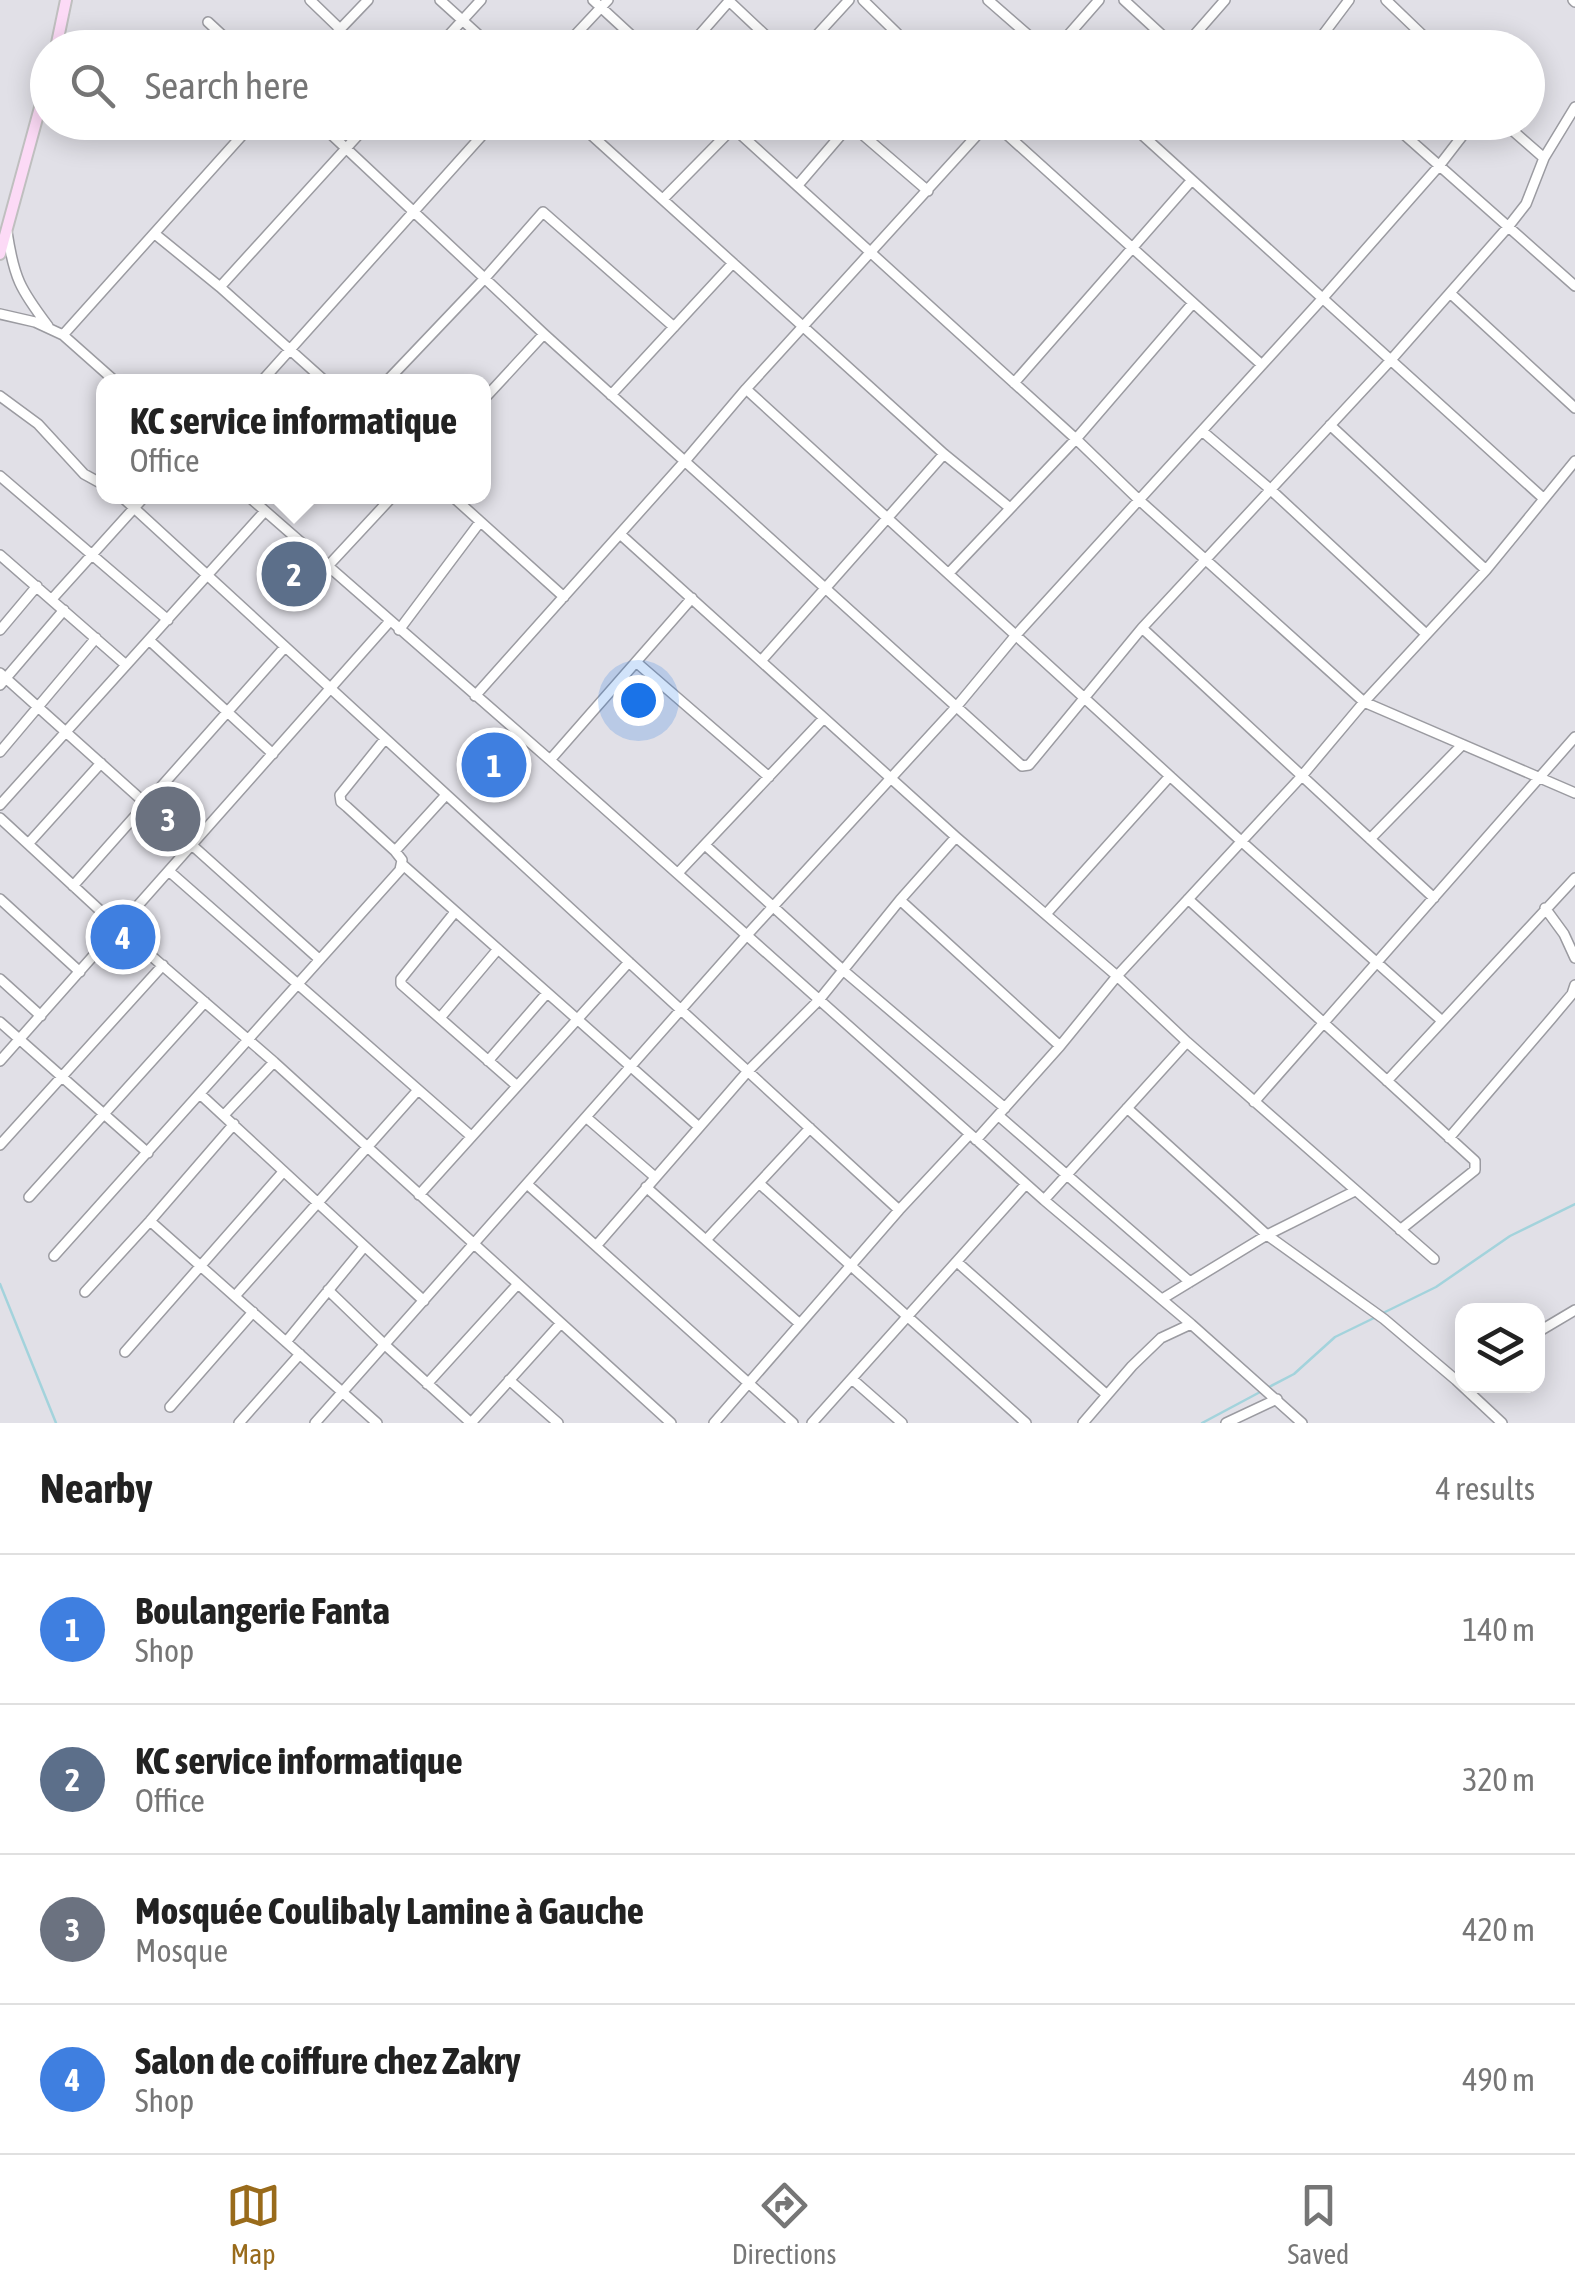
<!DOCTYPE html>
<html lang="en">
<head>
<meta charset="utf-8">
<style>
  :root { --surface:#fff; --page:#f2f2f2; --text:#222; --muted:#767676; --line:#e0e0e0; --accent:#996b1b }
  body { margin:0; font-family:"Asap Condensed",sans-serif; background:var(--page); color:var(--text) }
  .controls { position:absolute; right:30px; bottom:30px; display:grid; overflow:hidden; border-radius:20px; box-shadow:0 5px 25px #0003 }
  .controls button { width:90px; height:90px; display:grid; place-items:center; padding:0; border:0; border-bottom:2px solid var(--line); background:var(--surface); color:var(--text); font:50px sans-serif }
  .you { position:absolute; left:638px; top:700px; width:35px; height:35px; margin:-25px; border:8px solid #fff; border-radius:50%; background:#1a73e8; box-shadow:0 0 0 15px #1a73e833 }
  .badge { display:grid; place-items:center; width:65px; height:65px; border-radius:50%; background:var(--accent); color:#fff; font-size:32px; font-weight:700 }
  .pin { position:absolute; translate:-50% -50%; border:5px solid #fff; box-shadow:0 2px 10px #0006 }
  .popup { position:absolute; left:96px; top:374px; width:395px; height:130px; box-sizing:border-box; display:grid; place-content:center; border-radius:20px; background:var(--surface); filter:drop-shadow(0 2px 8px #0005); font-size:32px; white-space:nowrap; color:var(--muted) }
  .popup b { font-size:38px; color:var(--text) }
  .popup::after { content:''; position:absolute; left:50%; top:100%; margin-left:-20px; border:20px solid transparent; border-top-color:var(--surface) }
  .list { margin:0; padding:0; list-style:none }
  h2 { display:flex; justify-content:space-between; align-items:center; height:130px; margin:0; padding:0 40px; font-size:42px }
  h2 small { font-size:32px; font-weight:400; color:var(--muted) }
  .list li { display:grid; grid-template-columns:65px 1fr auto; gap:30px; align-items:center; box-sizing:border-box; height:150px; padding:0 40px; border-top:2px solid var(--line) }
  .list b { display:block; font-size:38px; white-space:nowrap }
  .list p { margin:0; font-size:32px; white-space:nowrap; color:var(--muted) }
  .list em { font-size:32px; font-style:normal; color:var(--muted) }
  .icon { flex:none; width:55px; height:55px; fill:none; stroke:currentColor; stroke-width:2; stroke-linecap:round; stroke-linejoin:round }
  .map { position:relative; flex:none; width:1575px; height:1423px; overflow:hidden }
  .search { position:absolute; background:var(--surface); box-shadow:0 5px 25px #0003; left:30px; right:30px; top:30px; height:110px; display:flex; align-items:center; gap:25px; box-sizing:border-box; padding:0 35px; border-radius:55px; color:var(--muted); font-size:38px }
  .sheet { height:730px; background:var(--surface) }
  nav { display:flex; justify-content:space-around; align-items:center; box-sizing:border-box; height:140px; border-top:2px solid var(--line); background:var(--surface); font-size:28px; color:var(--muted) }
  nav a { display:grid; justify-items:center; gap:5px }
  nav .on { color:var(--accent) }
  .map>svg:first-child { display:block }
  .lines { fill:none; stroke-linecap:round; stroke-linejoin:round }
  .stream { stroke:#a3d3dc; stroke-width:2.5 }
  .minor-casing { stroke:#9b9ba1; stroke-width:12 }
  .major-casing { stroke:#bfbfbf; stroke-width:14 }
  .minor { stroke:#fff; stroke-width:9 }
  .major { stroke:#fcdaf6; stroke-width:10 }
</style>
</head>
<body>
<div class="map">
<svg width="1575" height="1423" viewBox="0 0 1575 1423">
  <rect width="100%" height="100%" fill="#e1e0e7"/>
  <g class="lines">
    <!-- stream -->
    <path class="stream" d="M0,1284L56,1423
      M1381,1314L1436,1287L1510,1236L1575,1204
      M1269,1387L1294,1374L1335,1337L1374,1318
      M1202,1423L1262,1391"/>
    <defs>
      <path id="minor" d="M310,0L339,28
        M440,0L493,48
        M593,0L645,48
        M863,0L912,48
        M988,0L1043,48
        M1124,0L1176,48
        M1386,0L1436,48
        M1573,0L1575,2
        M729,1L779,48
        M208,22L236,48
        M322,48L368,0
        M437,48L481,0
        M563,48L608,0
        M688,48L730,0
        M805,48L849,0
        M1057,48L1099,0
        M1183,48L1225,0
        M1313,48L1349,0
        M318,122L544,334L1022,766L1029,765L1142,628L1390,361L1508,227L1526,204L1544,158L1575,107
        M577,122L944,454L1010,508
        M727,122L1076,439L1138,499L1364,702L1575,793
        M848,122L928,191
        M993,122L1262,365
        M1128,122L1543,498
        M1390,122L1575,286
        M1503,122L1544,158
        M798,185L852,122
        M663,199L733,128
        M7,232C14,278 20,289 48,326
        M155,234L220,287L326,382
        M220,287L370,122
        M1450,293L1575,408
        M0,314L35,322L63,335L116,382
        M63,335L254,122
        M261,382L494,122
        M386,382L485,278L543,212L674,327
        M1014,383L1191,181
        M746,389L1241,841L1441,1020
        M611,395L733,263
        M0,396L38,424L84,474L104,485
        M484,399L544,334
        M1330,425L1486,570
        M1202,431L1270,489L1426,634
        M0,476L168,620
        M121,496L899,1210
        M248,496L550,760L1044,1200L1191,1324L1302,1423
        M452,496L564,597
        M620,534L956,837L1117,976L1187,1042L1434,1259
        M0,555L126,665
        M328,566L393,496
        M949,573L1076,439L1193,303
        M52,599L145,496
        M1142,628L1434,898
        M0,630L37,586
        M399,630L480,522
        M149,640L273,754
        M761,661L944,454
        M636,662L769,777
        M0,673L319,959
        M0,685L64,610
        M475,696L685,461L746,389L989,122
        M385,739L340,795L341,802L347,807L395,851
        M0,752L96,638
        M550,760L692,598
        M0,805L265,511
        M0,818L119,928L274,1062L671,1423
        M1370,839L1462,745
        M28,844L101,763
        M705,845L844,971L1005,1108
        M403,865L699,1127
        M170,872L471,1136
        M678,873L824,718
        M73,886L285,647
        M0,899L80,972
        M1188,899L1475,1161V1170L1400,1230
        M900,900L1060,1046
        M1545,908L1564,934L1575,958
        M455,912L401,979V984L517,1086
        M1046,914L1170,776
        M0,979L41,1016
        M440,1018L498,949
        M0,1022L148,1153
        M0,1061L390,621
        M488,1061L547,993
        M1387,1081L1575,878
        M200,1094L424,1301
        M1254,1102L1575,737
        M1127,1108L1267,1235L1384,1319L1456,1380L1502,1423
        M224,1115L274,1062
        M999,1116L1190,1282
        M587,1118L655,1177
        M1449,1138L1551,1019L1572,994L1575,985
        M976,1140L1060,1046L1117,976L1301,777L1364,702L1486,570L1575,461
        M0,1145L163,965
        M527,1184L793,1423
        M760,1184L1026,1423
        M646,1187L800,1324
        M419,1195L629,962
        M29,1197L205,1002
        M1044,1200L1187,1042
        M150,1221L377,1423
        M706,1240L810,1128
        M596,1246L748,1071L819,1000L900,900L956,837
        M54,1256L400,870L402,860L395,851L446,795
        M957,1262L1106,1394
        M328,1290L384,1344L471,1423
        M85,1292L150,1221L234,1124
        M235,1296L418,1090
        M1162,1299L1267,1235L1355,1191
        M1538,1332L1575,1310
        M286,1342L364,1247
        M125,1352L283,1172
        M852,1379L902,1423
        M509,1380L558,1423
        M427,1384L517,1285
        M170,1407L253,1312
        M239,1423L300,1354
        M315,1423L747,935L957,706L1016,635L1322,299L1439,166L1473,122
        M471,1423L561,1323
        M714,1423L899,1210L970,1134
        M812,1423L1026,1184
        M1083,1423L1132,1366L1161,1338L1191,1324
        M1226,1423L1277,1399"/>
      <path id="major" d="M56,48L66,0
        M0,254L48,78"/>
    </defs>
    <!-- minor casing -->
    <use href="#minor" class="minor-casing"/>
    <!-- major casing -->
    <use href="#major" class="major-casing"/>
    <!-- minor -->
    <use href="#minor" class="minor"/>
    <!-- major -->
    <use href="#major" class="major"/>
  </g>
</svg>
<div class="controls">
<button><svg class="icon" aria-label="layers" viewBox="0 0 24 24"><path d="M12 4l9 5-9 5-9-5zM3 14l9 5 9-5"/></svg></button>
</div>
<div class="you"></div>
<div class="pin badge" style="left:494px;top:765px;background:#3f7fe0">1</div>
<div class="pin badge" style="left:294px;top:574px;background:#5c6f8a">2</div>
<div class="popup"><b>KC service informatique</b>Office</div>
<div class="pin badge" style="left:168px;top:819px;background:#6b7280">3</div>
<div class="pin badge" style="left:123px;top:937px;background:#3f7fe0">4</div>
<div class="search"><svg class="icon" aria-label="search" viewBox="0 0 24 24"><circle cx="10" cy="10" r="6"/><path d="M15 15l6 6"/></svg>Search here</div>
</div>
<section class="sheet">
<h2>Nearby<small>4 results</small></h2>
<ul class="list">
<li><span class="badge" style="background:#3f7fe0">1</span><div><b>Boulangerie Fanta</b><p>Shop</p></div><em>140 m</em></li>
<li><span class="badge" style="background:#5c6f8a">2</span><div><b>KC service informatique</b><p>Office</p></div><em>320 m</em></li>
<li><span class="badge" style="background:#6b7280">3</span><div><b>Mosquée Coulibaly Lamine à Gauche</b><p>Mosque</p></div><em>420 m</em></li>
<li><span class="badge" style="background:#3f7fe0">4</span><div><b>Salon de coiffure chez Zakry</b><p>Shop</p></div><em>490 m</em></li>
</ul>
</section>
<nav>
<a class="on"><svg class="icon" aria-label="map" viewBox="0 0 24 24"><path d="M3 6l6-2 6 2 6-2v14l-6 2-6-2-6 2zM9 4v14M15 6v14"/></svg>Map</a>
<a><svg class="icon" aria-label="directions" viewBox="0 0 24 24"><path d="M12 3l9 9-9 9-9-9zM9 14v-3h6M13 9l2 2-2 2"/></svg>Directions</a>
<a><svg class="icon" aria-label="saved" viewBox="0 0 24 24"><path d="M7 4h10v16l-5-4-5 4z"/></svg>Saved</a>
</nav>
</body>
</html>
